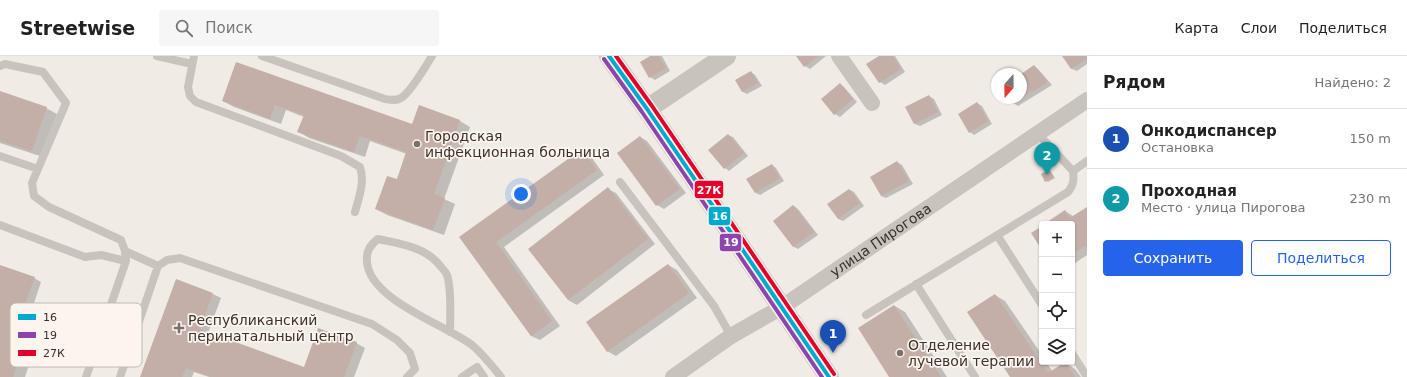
<!DOCTYPE html>
<html lang="ru">
<head>
<meta charset="utf-8">
<style>
  :root { --surface:#fff; --page:#f6f6f6; --text:#222; --muted:#767676; --line:#e0e0e0; --accent:#2563eb }
  body { margin:0; font-family:"DejaVu Sans",sans-serif; background:var(--page); color:var(--text) }
  .controls { position:absolute; right:12px; bottom:12px; display:grid; overflow:hidden; border-radius:4px; box-shadow:0 1px 3px #0004 }
  .controls button { width:36px; height:36px; display:grid; place-items:center; padding:0; border:0; border-bottom:1px solid var(--line); background:var(--surface); color:var(--text); font:20px sans-serif }
  .compass { position:absolute; left:991px; top:12px; width:36px; height:36px; border-radius:50%; background:var(--surface); box-shadow:0 1px 3px #0004; rotate:200deg }
  .you { position:absolute; left:521px; top:138px; width:14px; height:14px; margin:-10px; border:3px solid #fff; border-radius:50%; background:#1a73e8; box-shadow:0 0 0 6px #1a73e833 }
  .badge { display:grid; place-items:center; width:26px; height:26px; border-radius:50%; background:var(--accent); color:#fff; font-size:13px; font-weight:700 }
  .pin { position:absolute; translate:-50% -33px; filter:drop-shadow(0 1px 2px #0008) }
  .pin::after { content:''; position:absolute; top:21px; width:14px; height:12px; background:inherit; clip-path:polygon(0 0,100% 0,50% 100%) }
  .list { margin:0; padding:0; list-style:none }
  h2 { display:flex; justify-content:space-between; align-items:center; height:52px; margin:0; padding:0 16px; font-size:17px }
  h2 small { font-size:13px; font-weight:400; color:var(--muted) }
  .list li { display:grid; grid-template-columns:26px 1fr auto; gap:12px; align-items:center; box-sizing:border-box; height:60px; padding:0 16px; border-top:1px solid var(--line) }
  .list b { display:block; font-size:15px; white-space:nowrap }
  .list p { margin:0; font-size:13px; white-space:nowrap; color:var(--muted) }
  .list em { font-size:13px; font-style:normal; color:var(--muted) }
  .actions { display:flex; gap:8px; padding:12px 16px }
  .actions a { flex:1; padding:9px 0; border:1px solid var(--accent); border-radius:4px; text-align:center; font-size:14px; color:var(--accent) }
  .actions .main { background:var(--accent); color:#fff }
  .icon { flex:none; width:22px; height:22px; fill:none; stroke:currentColor; stroke-width:2; stroke-linecap:round; stroke-linejoin:round }
  .map { position:relative; flex:none; width:1087px; height:321px; overflow:hidden }
  header { display:flex; align-items:center; gap:24px; box-sizing:border-box; height:56px; padding:0 20px; background:var(--surface); border-bottom:1px solid var(--line) }
  header strong { font-size:19px }
  nav { display:flex; gap:22px; margin-inline-start:auto; font-size:14px }
  .search { width:280px; height:36px; background:var(--page); display:flex; align-items:center; gap:10px; box-sizing:border-box; padding:0 14px; border-radius:4px; color:var(--muted); font-size:15px }
  main { display:flex }
  aside { flex:1; background:var(--surface) }
  .map>svg:first-child { display:block }
  .shadow { fill:#0003 }
  .building { fill:#c3afa7 }
  .lines { fill:none; stroke-linecap:round; stroke-linejoin:round }
  .service { stroke:#c9c3be; stroke-width:8 }
  .minor { stroke:#c9c3be; stroke-width:16 }
  .tertiary { stroke:#c9c3be; stroke-width:20 }
  .bus-1-casing { stroke:#fbf5ee; stroke-width:7 }
  .bus-2-casing { stroke:#fbf5ee; stroke-width:7 }
  .bus-3-casing { stroke:#fbf5ee; stroke-width:7 }
  .bus-1 { stroke:#00a9ce; stroke-width:4 }
  .bus-2 { stroke:#8e44ad; stroke-width:4 }
  .bus-3 { stroke:#e4002b; stroke-width:4 }
  .poi-dot { fill:#7a716c; stroke:#fbf5ee; stroke-width:1.5 }
  .labels { text-anchor:middle; dominant-baseline:central; stroke-width:3.5; stroke-linejoin:round; paint-order:stroke }
  .poi-label { font-size:14px; fill:#3b302b; stroke:#fbf5ee; text-anchor:start }
  .street-label { font-size:14px; fill:#3b302b; stroke:#fbf5ee }
  .key { fill:#fbf5ee; stroke:#c1bab4; stroke-width:1 }
  .key-label { font-size:11px; fill:#3b302b }
  .line-badge { stroke:#fbf5ee; stroke-width:1.5 }
  .badge-label { font-size:11px; text-anchor:middle; font-weight:bold; fill:#fff }
</style>
</head>
<body>
<header>
<strong>Streetwise</strong>
<div class="search"><svg class="icon" aria-label="search" viewBox="0 0 24 24"><circle cx="10" cy="10" r="6"/><path d="M15 15l6 6"/></svg>Поиск</div>
<nav><a>Карта</a><a>Слои</a><a>Поделиться</a></nav>
</header>
<main>
<div class="map">
<svg width="1087" height="321" viewBox="0 0 1087 321">
  <rect width="100%" height="100%" fill="#f0ebe5"/>
  <!-- shadow -->
  <path class="shadow" d="M652,0H662L670,15L655,24L650,21Z
    M798,0H826L810,13L805,10Z
    M880,0H895L905,16L885,29L880,26Z
    M1063,0H1087V8L1077,15L1072,13Z
    M237,7L413,70L420,50L460,65L470,71L444,143L455,148L444,179L387,159L376,153L397,124L407,98L370,85L365,101L309,82L299,76L304,61L286,54L281,68L234,51L223,45Z
    M1034,10L1038,13L1052,29L1018,50L1013,47L1009,42H1021V19Z
    M751,16L755,19L762,30L747,38L743,36L736,24Z
    M840,28L844,31L857,46L840,61L835,58Z
    M0,37L46,52L57,58L43,101L0,87Z
    M929,40L934,43L942,59L920,70L915,68L907,52Z
    M977,47L982,50L992,68L974,79L970,76Z
    M728,79L733,81L748,100L729,115L725,112Z
    M640,81L647,85L686,137L664,153L657,149L618,97Z
    M582,94L590,99L604,119L504,191L560,270L540,284L531,280L461,181Z
    M897,106L902,109L913,128L886,142L881,140Z
    M772,109L776,112L784,125L760,139L756,137L748,123Z
    M1049,114L1055,122L1048,126L1046,125Z
    M608,133L616,137L655,188L577,249L568,244Z
    M850,134L854,136L864,150L843,165L838,163Z
    M794,150L798,153L818,179L798,193L794,191L774,165Z
    M1087,152V199L1072,209V168H1046L1065,155L1073,160Z
    M668,209L677,214L697,242L616,300L607,295Z
    M0,210L34,222L41,226L32,253L45,260L25,321H0Z
    M213,238L221,242L208,277L304,312L356,287L365,292L354,321H209L194,316L192,321H141Z
    M995,239L1005,245L1042,299V306H1046L1053,316L1065,307L1075,313L1081,321H1012Z
    M895,250L905,256L947,321H890Z"/>
  <!-- building -->
  <path class="building" d="M650,0H659L666,12L649,22L640,6Z
    M796,0H818L804,11Z
    M879,0H893L901,13L879,27L866,8Z
    M1062,0H1087V3L1071,13Z
    M236,6L412,68L419,49L460,64L434,138L445,142L433,174L375,153L387,120L397,123L406,96L360,80L354,96L297,76L304,59L275,49L270,63L222,45Z
    M1034,9L1048,26L1012,48L1008,42H1021V18Z
    M751,15L758,27L742,36L735,24Z
    M840,27L853,43L834,59L821,43Z
    M0,35L47,51L32,95L0,85Z
    M929,39L938,56L914,68L905,51Z
    M977,46L988,65L969,77L958,58Z
    M728,78L744,97L724,113L708,94Z
    M640,80L680,133L656,150L617,97Z
    M582,93L597,114L496,186L552,265L531,280L459,181Z
    M897,105L909,125L881,140L870,121Z
    M772,108L780,122L755,137L746,123Z
    M1049,113L1054,121L1045,126L1041,118Z
    M608,131L648,183L568,244L528,193Z
    M849,133L860,147L838,163L827,148Z
    M793,149L814,176L793,191L773,165Z
    M1087,151V193L1085,190L1072,199V168H1044L1065,154L1070,162Z
    M1042,170V194L1031,177Z
    M668,208L689,237L607,296L586,266Z
    M0,209L35,221L24,250L35,253L13,321H0Z
    M176,223L213,237L200,273L304,311L318,272L357,286L344,321H211L186,312L182,321H140Z
    M995,238L1048,317L1065,306L1075,321H1010L967,256Z
    M894,249L941,321H889L858,272Z"/>
  <g class="lines">
    <!-- service -->
    <path class="service" d="M157,0L192,8
      M194,0L188,31L190,40L196,46L341,100L360,111C365,126 359,141 355,156
      M262,0L385,43C391,44 396,45 401,42C410,37 426,10 432,0
      M0,10L5,8L43,16L66,47L32,127L34,140L49,151L121,184L125,195L126,205L86,321
      M0,100L38,113
      M1073,115L1087,105
      M620,126L714,250L731,280
      M0,169L85,201L101,199L126,205
      M997,179L1042,249
      M125,195L158,210
      M916,228L975,321
      M866,259L1068,136C1074,129 1074,123 1073,115L1038,78
      M450,276C450,260 452,234 447,219C446,217 444,214 442,212C427,191 401,188 378,183C370,189 366,195 367,206C370,244 444,268 472,289C483,298 492,310 501,321
      M1072,297L1087,321
      M120,321L158,210L167,204L180,202L372,268L397,284L410,297L415,313L407,321
      M462,321L477,311L484,321"/>
    <!-- minor -->
    <g class="minor">
      <path d="M839,0L872,47"/>
      <path id="s1" d="M673,321L731,280L782,251L1087,44"/>
    </g>
    <!-- tertiary -->
    <path class="tertiary" d="M609,0L647,53L829,321
      M647,53L726,0"/>
    <defs>
      <path id="bus-1" d="M609,0L647,53L829,321"/>
      <path id="bus-2" d="M604,3L642,56L822,321"/>
      <path id="bus-3" d="M616,0L652,50L834,318"/>
    </defs>
    <!-- bus-1 casing -->
    <use href="#bus-1" class="bus-1-casing"/>
    <!-- bus-2 casing -->
    <use href="#bus-2" class="bus-2-casing"/>
    <!-- bus-3 casing -->
    <use href="#bus-3" class="bus-3-casing"/>
    <!-- bus-1 -->
    <use href="#bus-1" class="bus-1"/>
    <!-- bus-2 -->
    <use href="#bus-2" class="bus-2"/>
    <!-- bus-3 -->
    <use href="#bus-3" class="bus-3"/>
  </g>
  <!-- markers -->
  <g class="poi-dot">
    <circle cx="417" cy="88" r="4"/>
    <path d="M177 266h4v4h4v4h-4v4h-4v-4h-4v-4h4z"/>
    <circle cx="900" cy="297" r="4"/>
  </g>
  <g class="labels">
    <!-- poi labels -->
    <g class="poi-label">
      <text x="425" y="80">Городская<tspan x="425" dy="16">инфекционная больница</tspan></text>
      <text x="188" y="264">Республиканский<tspan x="188" dy="16">перинатальный центр</tspan></text>
      <text x="908" y="289">Отделение<tspan x="908" dy="16">лучевой терапии</tspan></text>
    </g>
    <!-- street labels -->
    <g class="street-label">
      <text stroke="none"><textPath href="#s1" startOffset="249">улица Пирогова</textPath></text>
    </g>
  </g>
  <!-- legend -->
  <rect x="10" y="247" width="132" height="64" rx="6" class="key"/>
  <rect x="18" y="258" width="18" height="6" fill="#00a9ce"/>
  <rect x="18" y="276" width="18" height="6" fill="#8e44ad"/>
  <rect x="18" y="294" width="18" height="6" fill="#e4002b"/>
  <g class="key-label">
    <text x="43" y="265">16</text>
    <text x="43" y="283">19</text>
    <text x="43" y="301">27К</text>
  </g>
  <g class="line-badge">
    <rect x="694" y="124" width="30" height="19" rx="4" fill="#e4002b"/>
    <rect x="708" y="150" width="23" height="20" rx="4" fill="#00a9ce"/>
    <rect x="719" y="177" width="23" height="19" rx="4" fill="#8e44ad"/>
  </g>
  <g class="badge-label">
    <text x="709" y="138">27К</text>
    <text x="720" y="164">16</text>
    <text x="731" y="190">19</text>
  </g>
</svg>
<div class="controls">
<button>+</button>
<button>−</button>
<button><svg class="icon" aria-label="locate" viewBox="0 0 24 24"><circle cx="12" cy="12" r="6"/><path d="M12 2v4M12 18v4M2 12h4M18 12h4"/></svg></button>
<button><svg class="icon" aria-label="layers" viewBox="0 0 24 24"><path d="M12 4l9 5-9 5-9-5zM3 14l9 5 9-5"/></svg></button>
</div>
<svg class="compass" viewBox="-18 -18 36 36"><path d="M0-13l5 13h-10z" fill="#e53935"/><path d="M0 13l5-13h-10z" fill="#767676"/></svg>
<div class="you"></div>
<div class="pin badge" style="left:833px;top:297px;background:#1a4fb4">1</div>
<div class="pin badge" style="left:1047px;top:119px;background:#0f9aa8">2</div>
</div>
<aside>
<h2>Рядом<small>Найдено: 2</small></h2>
<ul class="list">
<li><span class="badge" style="background:#1a4fb4">1</span><div><b>Онкодиспансер</b><p>Остановка</p></div><em>150 m</em></li>
<li><span class="badge" style="background:#0f9aa8">2</span><div><b>Проходная</b><p>Место · улица Пирогова</p></div><em>230 m</em></li>
</ul>
<div class="actions"><a class="main">Сохранить</a><a>Поделиться</a></div>
</aside>
</main>
</body>
</html>
